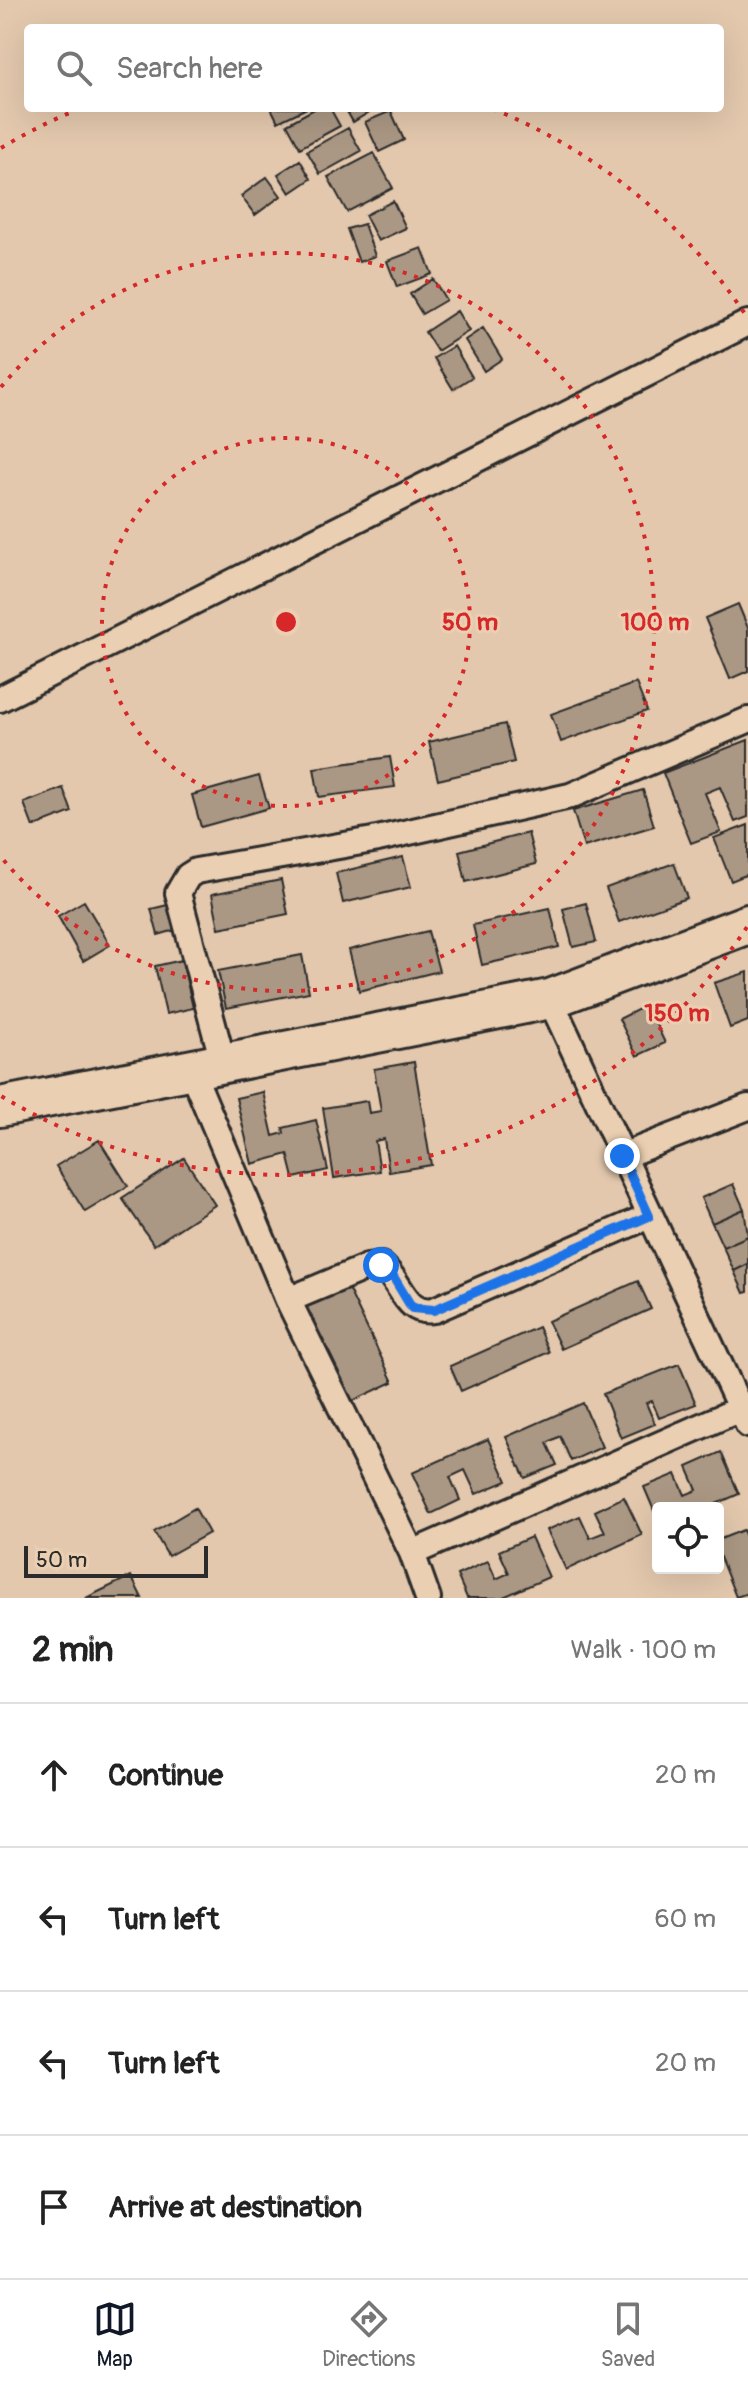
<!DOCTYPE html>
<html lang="en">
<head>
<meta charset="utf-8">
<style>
  :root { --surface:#fff; --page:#f6f6f6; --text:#222; --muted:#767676; --line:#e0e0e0; --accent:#111827 }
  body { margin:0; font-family:Pangolin,sans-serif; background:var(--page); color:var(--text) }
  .controls { position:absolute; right:24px; bottom:24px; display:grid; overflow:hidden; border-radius:8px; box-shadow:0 8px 32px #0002 }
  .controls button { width:72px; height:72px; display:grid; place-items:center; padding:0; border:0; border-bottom:2px solid var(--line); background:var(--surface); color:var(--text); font:40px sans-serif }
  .scale { position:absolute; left:24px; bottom:20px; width:184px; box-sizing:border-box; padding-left:8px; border:4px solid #2b2b2b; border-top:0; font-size:22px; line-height:28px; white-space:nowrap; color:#2b2b2b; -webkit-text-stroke:6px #ebcfb2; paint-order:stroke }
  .stop { position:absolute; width:24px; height:24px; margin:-18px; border:6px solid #1a73e8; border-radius:50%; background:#fff }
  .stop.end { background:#1a73e8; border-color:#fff; box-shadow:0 2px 8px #0008 }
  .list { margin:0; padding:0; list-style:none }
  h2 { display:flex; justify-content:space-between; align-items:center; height:104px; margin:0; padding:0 32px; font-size:34px }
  h2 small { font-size:26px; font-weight:400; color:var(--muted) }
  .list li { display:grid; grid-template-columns:52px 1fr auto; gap:24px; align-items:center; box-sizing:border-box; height:144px; padding:0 32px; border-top:2px solid var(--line) }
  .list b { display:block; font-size:30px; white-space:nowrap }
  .list em { font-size:26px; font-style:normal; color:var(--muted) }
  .icon { flex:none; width:44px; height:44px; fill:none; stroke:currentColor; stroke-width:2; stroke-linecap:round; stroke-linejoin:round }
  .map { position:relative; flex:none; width:748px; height:1598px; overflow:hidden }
  .search { position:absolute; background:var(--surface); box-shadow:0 8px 32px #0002; left:24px; right:24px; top:24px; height:88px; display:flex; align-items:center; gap:20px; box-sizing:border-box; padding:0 28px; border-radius:8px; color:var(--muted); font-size:30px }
  .sheet { height:680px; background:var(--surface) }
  nav { display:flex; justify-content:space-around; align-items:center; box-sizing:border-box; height:112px; border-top:2px solid var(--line); background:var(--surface); font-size:22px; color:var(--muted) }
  nav a { display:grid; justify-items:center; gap:4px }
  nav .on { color:var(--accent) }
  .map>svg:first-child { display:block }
  .building { fill:#ab9884; stroke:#2b2b2b; stroke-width:2 }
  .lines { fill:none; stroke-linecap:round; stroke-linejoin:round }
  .street-casing { stroke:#2b2b2b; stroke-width:30 }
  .primary-casing { stroke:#2b2b2b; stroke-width:44 }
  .street { stroke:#ebcfb2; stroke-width:24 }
  .primary { stroke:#ebcfb2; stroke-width:38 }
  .route { stroke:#1a73e8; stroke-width:10 }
  .ring { fill:none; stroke:#d62828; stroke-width:4; stroke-dasharray:4 8 }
  .centre { fill:#d62828; stroke:#ebcfb2; stroke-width:4 }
  .ring-label { font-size:24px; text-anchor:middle; font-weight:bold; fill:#d62828; stroke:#ebcfb2; stroke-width:6; stroke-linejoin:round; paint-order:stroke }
</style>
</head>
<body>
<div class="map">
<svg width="748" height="1598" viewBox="0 0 748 1598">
  <rect width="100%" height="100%" fill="#e3c8ad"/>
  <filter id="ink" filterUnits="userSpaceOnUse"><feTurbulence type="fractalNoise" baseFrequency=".0125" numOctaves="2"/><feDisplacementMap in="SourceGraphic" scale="16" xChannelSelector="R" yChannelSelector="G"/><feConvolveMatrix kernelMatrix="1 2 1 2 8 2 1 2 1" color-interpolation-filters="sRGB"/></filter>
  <g filter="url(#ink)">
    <!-- building -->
    <path class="building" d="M271,108H307L278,122Z
      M316,108H330L340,126L300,148L287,124Z
      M345,108H376L353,122Z
      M391,111L404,140L379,152L365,122Z
      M348,128L361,151L320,174L307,151Z
      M374,153L393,188L347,212L328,177Z
      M300,160L311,179L290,193L278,174Z
      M267,177L281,196L255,215L241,196Z
      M393,201L406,228L378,241L365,215Z
      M364,224L375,256L359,262L347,229Z
      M422,248L432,274L397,287L387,261Z
      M433,279L446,300L422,314L410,294Z
      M457,311L469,331L437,351L425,332Z
      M483,328L502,359L484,371L465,340Z
      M454,346L472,377L453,389L434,358Z
      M738,604L748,628V671L730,679L705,618Z
      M636,683L647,711L561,742L551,714Z
      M505,724L514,762L438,780L429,742Z
      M748,740V817L735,822L720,787L705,793L721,832L691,843L663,773Z
      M390,757L395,787L319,797L314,768Z
      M259,776L269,808L201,827L192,795Z
      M63,788L72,812L33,827L24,803Z
      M643,790L654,826L584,847L573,811Z
      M748,825V874L731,881L714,838Z
      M528,833L536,864L466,882L459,851Z
      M403,857L411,887L343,903L336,873Z
      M674,863L687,898L619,922L606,888Z
      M281,880L288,914L219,928L212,894Z
      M84,901L110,945L83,961L58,916Z
      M586,903L596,942L573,947L563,909Z
      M172,904L179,929L158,935L151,909Z
      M550,908L559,947L482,965L473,925Z
      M428,931L439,971L359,991L349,950Z
      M302,955L309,992L226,1008L218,971Z
      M182,960L193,1008L166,1014L155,966Z
      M748,972V1021L730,1028L714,983Z
      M647,1005L665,1043L637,1056L619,1019Z
      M414,1062L431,1165L389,1172L384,1139L375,1141L380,1171L334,1178L323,1108L367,1101L369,1113L381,1111L374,1069Z
      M263,1092L273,1136L284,1133L283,1128L316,1120L328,1170L294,1178L288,1154L252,1164L236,1098Z
      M99,1140L128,1186L85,1212L56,1166Z
      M184,1158L215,1205L154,1245L122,1198Z
      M733,1184L744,1209L712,1223L701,1198Z
      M744,1209L748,1236L723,1247L712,1223Z
      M748,1236V1264L734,1271L723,1247Z
      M748,1264V1292L744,1293L734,1271Z
      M638,1281L651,1309L561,1349L548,1321Z
      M346,1284L393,1382L348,1403L301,1305Z
      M538,1327L549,1352L461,1391L450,1366Z
      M679,1364L696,1404L659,1418L652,1401L646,1403L655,1424L621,1438L603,1394Z
      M583,1403L602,1447L571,1461L560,1436L547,1443L557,1465L525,1478L506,1437Z
      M488,1439L507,1481L476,1494L465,1470L450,1477L460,1500L431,1514L412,1473Z
      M721,1452L739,1494L707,1508H658V1520L644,1487L676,1474L685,1495L697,1490L687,1467Z
      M624,1497L642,1535L566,1570L547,1530L580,1516L590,1538L605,1532L595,1511Z
      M195,1508L209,1533L168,1556L154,1532Z
      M743,1530L748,1541V1593L736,1597L718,1552V1540Z
      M531,1537L549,1577L501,1598H467L457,1575L488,1561L496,1579L509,1573L499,1551Z
      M131,1576L142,1598H86Z"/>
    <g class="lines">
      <defs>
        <path id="street" d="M0,699L748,323
          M550,999L748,1425
          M223,1062L178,893L188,876L196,871L373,840L570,796L748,720
          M190,1067L288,1300L412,1553L428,1598
          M622,1156L748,1107
          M288,1300L367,1267L381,1265C402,1281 404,1315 434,1310L649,1216
          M412,1553L740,1409"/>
        <path id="primary" d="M0,1107L550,999L748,924"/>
      </defs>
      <!-- street casing -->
      <use href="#street" class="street-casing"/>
      <!-- primary casing -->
      <use href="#primary" class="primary-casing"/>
      <!-- street -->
      <use href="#street" class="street"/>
      <!-- primary -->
      <use href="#primary" class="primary"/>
    </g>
  </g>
  <g class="lines" filter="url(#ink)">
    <!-- route -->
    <path class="route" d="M381,1265L391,1273L412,1308L434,1310L649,1216L622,1156"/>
  </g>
  <!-- distance rings -->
  <g class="ring">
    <circle cx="286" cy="622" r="184"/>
    <path d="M1 387A369 369 0 1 1 1 857"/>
    <path d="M747 927A553 553 0 0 1 1 1096M1 148A553 553 0 0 1 79 109M493 109A553 553 0 0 1 747 317"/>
  </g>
  <circle cx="286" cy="622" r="12" class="centre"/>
  <g class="ring-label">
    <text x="470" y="630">50 m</text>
    <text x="655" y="630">100 m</text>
    <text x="677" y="1021">150 m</text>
  </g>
</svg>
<div class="controls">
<button><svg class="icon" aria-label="locate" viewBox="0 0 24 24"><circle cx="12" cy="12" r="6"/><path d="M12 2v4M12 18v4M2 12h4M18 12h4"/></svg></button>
</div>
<div class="scale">50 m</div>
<div class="stop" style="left:381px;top:1265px"></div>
<div class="stop end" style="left:622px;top:1156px"></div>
<div class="search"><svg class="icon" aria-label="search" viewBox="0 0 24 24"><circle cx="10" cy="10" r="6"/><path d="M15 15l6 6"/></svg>Search here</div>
</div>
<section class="sheet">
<h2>2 min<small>Walk · 100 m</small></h2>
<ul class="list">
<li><svg class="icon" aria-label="ahead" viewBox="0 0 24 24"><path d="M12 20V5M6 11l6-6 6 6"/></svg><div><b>Continue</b></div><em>20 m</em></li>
<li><svg class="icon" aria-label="left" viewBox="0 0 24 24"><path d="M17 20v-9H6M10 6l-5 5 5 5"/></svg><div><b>Turn left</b></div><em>60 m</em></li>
<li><svg class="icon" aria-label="left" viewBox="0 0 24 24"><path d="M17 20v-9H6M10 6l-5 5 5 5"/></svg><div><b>Turn left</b></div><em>20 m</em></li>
<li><svg class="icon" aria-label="arrive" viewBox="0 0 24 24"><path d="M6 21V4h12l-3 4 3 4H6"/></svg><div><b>Arrive at destination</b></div></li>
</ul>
</section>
<nav>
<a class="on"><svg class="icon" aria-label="map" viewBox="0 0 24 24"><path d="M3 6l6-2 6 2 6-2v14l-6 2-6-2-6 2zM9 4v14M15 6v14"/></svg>Map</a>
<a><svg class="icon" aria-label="directions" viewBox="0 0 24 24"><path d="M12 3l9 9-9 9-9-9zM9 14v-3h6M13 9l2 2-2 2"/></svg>Directions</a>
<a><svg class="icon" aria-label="saved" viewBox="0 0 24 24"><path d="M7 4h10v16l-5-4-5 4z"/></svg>Saved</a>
</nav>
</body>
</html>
